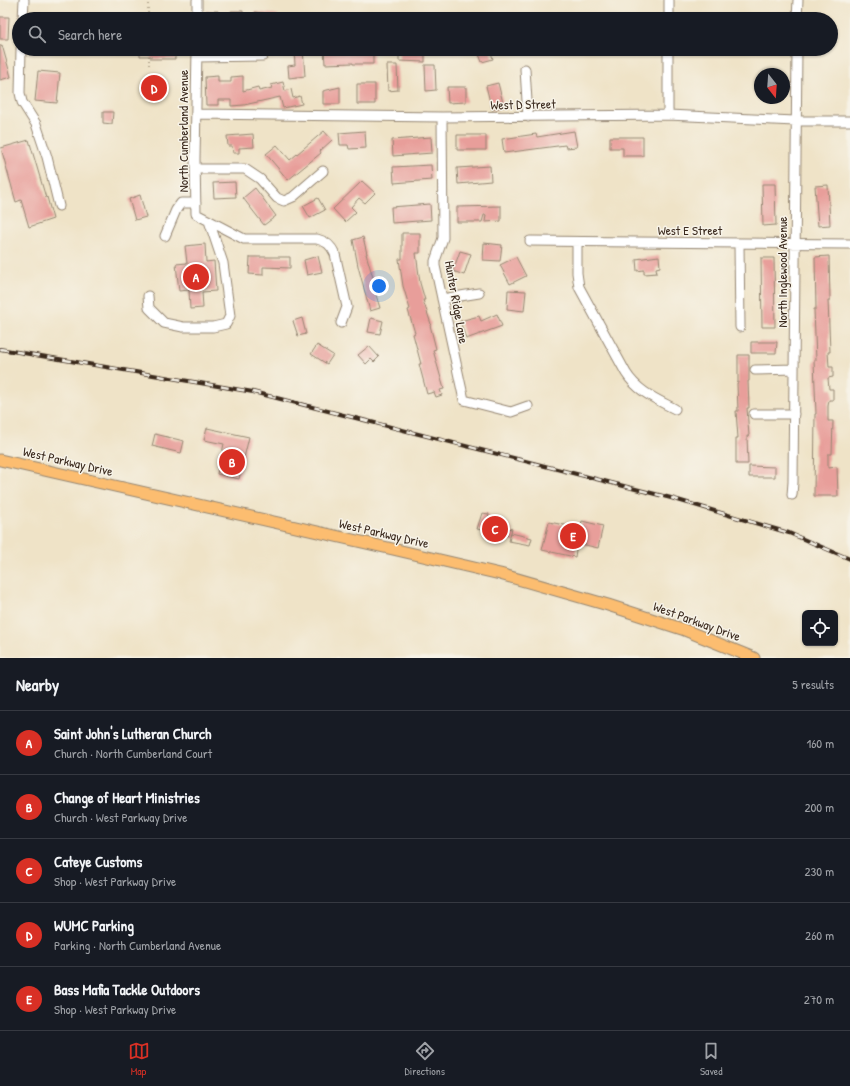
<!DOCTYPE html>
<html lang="en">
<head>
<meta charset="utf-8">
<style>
  :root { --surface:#171b24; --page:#242831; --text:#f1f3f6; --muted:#9ea1a6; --line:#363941; --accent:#d93025 }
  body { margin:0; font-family:"Patrick Hand",sans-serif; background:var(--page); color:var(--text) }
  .controls { position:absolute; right:12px; bottom:12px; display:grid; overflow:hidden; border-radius:6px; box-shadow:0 1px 3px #0004 }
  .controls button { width:36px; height:36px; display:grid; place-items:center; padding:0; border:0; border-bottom:1px solid var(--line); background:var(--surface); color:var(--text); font:20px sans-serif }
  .compass { position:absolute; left:754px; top:68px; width:36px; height:36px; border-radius:50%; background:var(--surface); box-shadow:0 1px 3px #0004; rotate:163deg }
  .you { position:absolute; left:379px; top:286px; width:14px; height:14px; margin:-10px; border:3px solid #fff; border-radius:50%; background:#1a73e8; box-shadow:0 0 0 6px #1a73e833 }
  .badge { display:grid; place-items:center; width:26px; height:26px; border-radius:50%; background:var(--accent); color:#fff; font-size:13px; font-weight:700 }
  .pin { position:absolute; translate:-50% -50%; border:2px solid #fff; box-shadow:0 1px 4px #0006 }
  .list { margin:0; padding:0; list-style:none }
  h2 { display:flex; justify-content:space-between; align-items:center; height:52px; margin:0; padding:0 16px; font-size:17px }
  h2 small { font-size:13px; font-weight:400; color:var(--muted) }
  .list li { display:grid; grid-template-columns:26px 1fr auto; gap:12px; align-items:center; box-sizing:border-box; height:64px; padding:0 16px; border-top:1px solid var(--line) }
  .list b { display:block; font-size:15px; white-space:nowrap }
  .list p { margin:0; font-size:13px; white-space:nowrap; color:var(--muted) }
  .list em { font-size:13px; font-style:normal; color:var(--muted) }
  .icon { flex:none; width:22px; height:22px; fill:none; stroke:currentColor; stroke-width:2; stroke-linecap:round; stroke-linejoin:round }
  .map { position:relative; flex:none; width:850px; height:658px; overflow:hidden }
  .search { position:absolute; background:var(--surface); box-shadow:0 1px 3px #0004; left:12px; right:12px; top:12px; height:44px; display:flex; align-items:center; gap:10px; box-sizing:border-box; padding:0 14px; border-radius:22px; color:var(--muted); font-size:15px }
  .sheet { height:372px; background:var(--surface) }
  nav { display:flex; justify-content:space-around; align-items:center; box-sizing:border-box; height:56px; border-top:1px solid var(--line); background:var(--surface); font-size:11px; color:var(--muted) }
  nav a { display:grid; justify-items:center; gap:2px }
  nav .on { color:var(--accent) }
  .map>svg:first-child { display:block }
  .building { fill:#e89e9a }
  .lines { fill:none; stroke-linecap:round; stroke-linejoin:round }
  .minor-casing { stroke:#958672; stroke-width:11 }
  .major-casing { stroke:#958672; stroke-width:13 }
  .path { stroke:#958672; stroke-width:1.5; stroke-dasharray:1 3; stroke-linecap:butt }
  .minor { stroke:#fff; stroke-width:9 }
  .major { stroke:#fcbd6f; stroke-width:11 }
  .rail-casing { stroke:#3b2a1e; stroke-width:4 }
  .rail { stroke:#f7f3e8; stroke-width:2.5; stroke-dasharray:8; stroke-linecap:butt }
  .labels { text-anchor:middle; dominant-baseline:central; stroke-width:3; stroke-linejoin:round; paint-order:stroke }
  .street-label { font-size:13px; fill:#3b2a1e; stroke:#f7f3e8 }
</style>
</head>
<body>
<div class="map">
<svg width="850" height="658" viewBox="0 0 850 658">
  <rect width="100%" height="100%" fill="#f7f3e8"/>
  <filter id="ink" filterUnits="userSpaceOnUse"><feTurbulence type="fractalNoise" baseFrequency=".025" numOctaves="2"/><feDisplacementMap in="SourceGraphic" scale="8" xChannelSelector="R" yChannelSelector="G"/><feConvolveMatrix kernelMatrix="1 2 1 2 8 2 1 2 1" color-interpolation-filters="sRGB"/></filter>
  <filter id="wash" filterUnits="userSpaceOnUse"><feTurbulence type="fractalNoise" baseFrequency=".012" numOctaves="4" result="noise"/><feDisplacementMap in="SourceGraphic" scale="16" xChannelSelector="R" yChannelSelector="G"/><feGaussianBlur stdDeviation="0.9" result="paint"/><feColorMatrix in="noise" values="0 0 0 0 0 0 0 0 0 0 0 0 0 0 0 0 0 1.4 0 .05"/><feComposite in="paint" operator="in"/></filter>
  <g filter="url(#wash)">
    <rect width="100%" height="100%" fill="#efe3c7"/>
    <g id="blocks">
      <!-- building -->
      <path class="building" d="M206,11H218V19H206Z
        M231,11H243V19H231Z
        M255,12L278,15V19H254Z
        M0,17H9L8,39H0Z
        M2,45L11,77L0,80V46Z
        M140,49H175V59H151V56H140Z
        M294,49H303L305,76L289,78L288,66L295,65Z
        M324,49H373V64H353V63L325,64Z
        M399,49H425V62L399,61Z
        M477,49H490L493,59L482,62Z
        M387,65H397L398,90L388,91Z
        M425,65H435L436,90L426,91Z
        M38,71L60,73L57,103L35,101Z
        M218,76V82H231V77L243,76V91L258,87L259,91L272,88L271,85L283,82L285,91L291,89L293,98L300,96L302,104L283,108L280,97L244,105L231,106V100H218V105H206L205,77Z
        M498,83L504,107L492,110L486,86Z
        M357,84H375V104H357Z
        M340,87V104H323V91Z
        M447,87H466V102L448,103Z
        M103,112H113L112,124L103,123Z
        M324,131L332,140L320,151L321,153L288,180L266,154L277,145L290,160Z
        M365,131L366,148L349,149L348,145H340L339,133Z
        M574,131L577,147L566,148L565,145L504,153L502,139L536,134L537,137Z
        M253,134L254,147L239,148V153H233L232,146H228L227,136Z
        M457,135H486V150H457Z
        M431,137L432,153L393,156L392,140Z
        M610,137H643V156H623V148H610Z
        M29,140L46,198L47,197L53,219L29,227L21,200L16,202L1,148Z
        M431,165L432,180L394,183L393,167Z
        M490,166L491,181L458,184L457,168Z
        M362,181L375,193L365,203L359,198L351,207L356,212L345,222L333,209Z
        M235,182L236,197L214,198L213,183Z
        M762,184H775L776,225L763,226Z
        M828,185L830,225L818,226L815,186Z
        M255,188L276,216L264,225L243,198Z
        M140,195L146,217L135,220L129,199Z
        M318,198L325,210L310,218L303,206Z
        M430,204L431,220L392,223L391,207Z
        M501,206V221L485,222L486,215H484L482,222H457V207Z
        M402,233H420V253H416L420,283L425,300H423L431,324L430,325L436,349L433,350L444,389L440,390L442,395L436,397L434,392L427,394L419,364H421L413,334L415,333L408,310L410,309L403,286L399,259H402Z
        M363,237L367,254H366L374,281L372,282L380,308L370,311L358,266L353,240Z
        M484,243L502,245L500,261L483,260Z
        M205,244L206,262L214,261L216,291L202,292L203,308L190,309L189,290L179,291L176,264L187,263L185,246Z
        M460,251L471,254L464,275L453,271Z
        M318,256L322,272L307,275L304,260Z
        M659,256L660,267L656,268L657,273L644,274V270L637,271L636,259Z
        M829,256L830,300H828L830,352H828L829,367H833V377L828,378L829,389H833V400H829L828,406V421H833L832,454H828V468L837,467L838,496H814L815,414H816L814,360H816L814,309H816L815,257Z
        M250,257H290V268L263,267V275L249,274Z
        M516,257L526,276L510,284L500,265Z
        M761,258H774L775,327H762Z
        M508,290L526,291L524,311L507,309Z
        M497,314L502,326L466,339L460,321L479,316L481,321Z
        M302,318L306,334L298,336L293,321Z
        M371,318L383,321L380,334L368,332Z
        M751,342H777L776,353H751Z
        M317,345L333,355L327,364L311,354Z
        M369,346L379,357L374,362L371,359L366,364L358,355Z
        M738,355H749V381H748L749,408H747L749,436H747L748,464H736V438H738L736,411H738L737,383H738Z
        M207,428L249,437L239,479L217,474L224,444L204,440Z
        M155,434L184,441L181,453L152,446Z
        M749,466L775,467V477H749Z
        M482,513L489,514L487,524L512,529L510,536L477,529Z
        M582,521L603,526L598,548L577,543L575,557L542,550L549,522L580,528Z
        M511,533L532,538L530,545L509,541Z"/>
    </g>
  </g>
  <g filter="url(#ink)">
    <use href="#blocks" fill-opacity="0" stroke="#958672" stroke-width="1"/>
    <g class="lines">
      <defs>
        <path id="minor" d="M23,19L24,0
          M197,19V0
          M669,19V0
          M797,19L798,0
          M21,49L20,93L22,102L36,124L47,157L59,206
          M197,49L195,159L196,214L244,239H317C326,241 331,245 335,254L347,307L341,323
          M197,57L263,56
          M525,69L528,117
          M197,114L442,117L668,115L795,121H850
          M668,115V49
          M442,117L443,238L435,261V266L464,400L511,412L528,406
          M196,169H245L260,179L277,198L284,201L293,197L323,171
          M165,236L176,210L181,203H196
          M530,241L850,244
          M577,242V273L579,287L626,373C638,392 656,399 675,409
          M739,244L740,327
          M148,296L149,308L164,323L183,327H213L226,324L230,316L223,263L209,221
          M442,299L479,293
          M755,370L794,369
          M754,414H794
          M792,495L793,482L797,49"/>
        <path id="major" d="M0,460L397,550L500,574L608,605L682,629L754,658"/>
      </defs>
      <!-- minor casing -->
      <use href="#minor" class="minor-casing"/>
      <!-- major casing -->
      <use href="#major" class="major-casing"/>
      <!-- path -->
      <path class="path" d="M148,0V19
        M149,56V66"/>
      <!-- minor -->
      <use href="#minor" class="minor"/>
      <!-- major -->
      <use href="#major" class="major"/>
      <defs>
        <path id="rail" d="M0,349L253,392L671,498L789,533L850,559"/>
      </defs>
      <!-- rail casing -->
      <use href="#rail" class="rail-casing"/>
      <!-- rail -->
      <use href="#rail" class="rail"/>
    </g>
  </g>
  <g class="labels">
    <!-- street labels -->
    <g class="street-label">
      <text transform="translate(523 104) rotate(-1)">West D Street</text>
      <text transform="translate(183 131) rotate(-90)">North Cumberland Avenue</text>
      <text x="690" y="230">West E Street</text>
      <text transform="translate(782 272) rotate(-90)">North Inglewood Avenue</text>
      <text transform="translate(457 302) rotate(80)">Hunter Ridge Lane</text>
      <text transform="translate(68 461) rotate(13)">West Parkway Drive</text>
      <text transform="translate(384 533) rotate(13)">West Parkway Drive</text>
      <text transform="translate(697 621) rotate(20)">West Parkway Drive</text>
    </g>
  </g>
</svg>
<div class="controls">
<button><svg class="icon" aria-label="locate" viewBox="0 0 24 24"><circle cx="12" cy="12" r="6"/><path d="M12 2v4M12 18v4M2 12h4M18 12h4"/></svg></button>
</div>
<svg class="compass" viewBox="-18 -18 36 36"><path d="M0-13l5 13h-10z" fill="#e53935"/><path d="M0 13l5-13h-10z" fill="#9ea1a6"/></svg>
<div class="you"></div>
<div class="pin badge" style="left:196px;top:277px">A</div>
<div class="pin badge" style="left:232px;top:462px">B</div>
<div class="pin badge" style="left:495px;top:529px">C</div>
<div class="pin badge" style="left:154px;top:88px">D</div>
<div class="pin badge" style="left:573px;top:536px">E</div>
<div class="search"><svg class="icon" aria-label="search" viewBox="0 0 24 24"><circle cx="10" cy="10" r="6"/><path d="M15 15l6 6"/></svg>Search here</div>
</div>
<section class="sheet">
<h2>Nearby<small>5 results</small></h2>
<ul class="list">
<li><span class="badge">A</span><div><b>Saint John's Lutheran Church</b><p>Church · North Cumberland Court</p></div><em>160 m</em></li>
<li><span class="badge">B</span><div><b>Change of Heart Ministries</b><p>Church · West Parkway Drive</p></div><em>200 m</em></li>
<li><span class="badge">C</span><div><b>Cateye Customs</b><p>Shop · West Parkway Drive</p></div><em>230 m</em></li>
<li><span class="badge">D</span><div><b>WUMC Parking</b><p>Parking · North Cumberland Avenue</p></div><em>260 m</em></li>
<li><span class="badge">E</span><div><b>Bass Mafia Tackle Outdoors</b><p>Shop · West Parkway Drive</p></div><em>270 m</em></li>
</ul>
</section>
<nav>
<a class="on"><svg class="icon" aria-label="map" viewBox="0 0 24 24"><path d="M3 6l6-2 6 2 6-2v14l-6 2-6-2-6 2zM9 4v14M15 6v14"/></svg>Map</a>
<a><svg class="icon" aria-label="directions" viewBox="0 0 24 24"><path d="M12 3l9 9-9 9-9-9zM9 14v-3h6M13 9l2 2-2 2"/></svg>Directions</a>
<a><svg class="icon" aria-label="saved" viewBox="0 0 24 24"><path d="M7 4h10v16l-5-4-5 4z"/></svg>Saved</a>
</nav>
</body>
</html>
